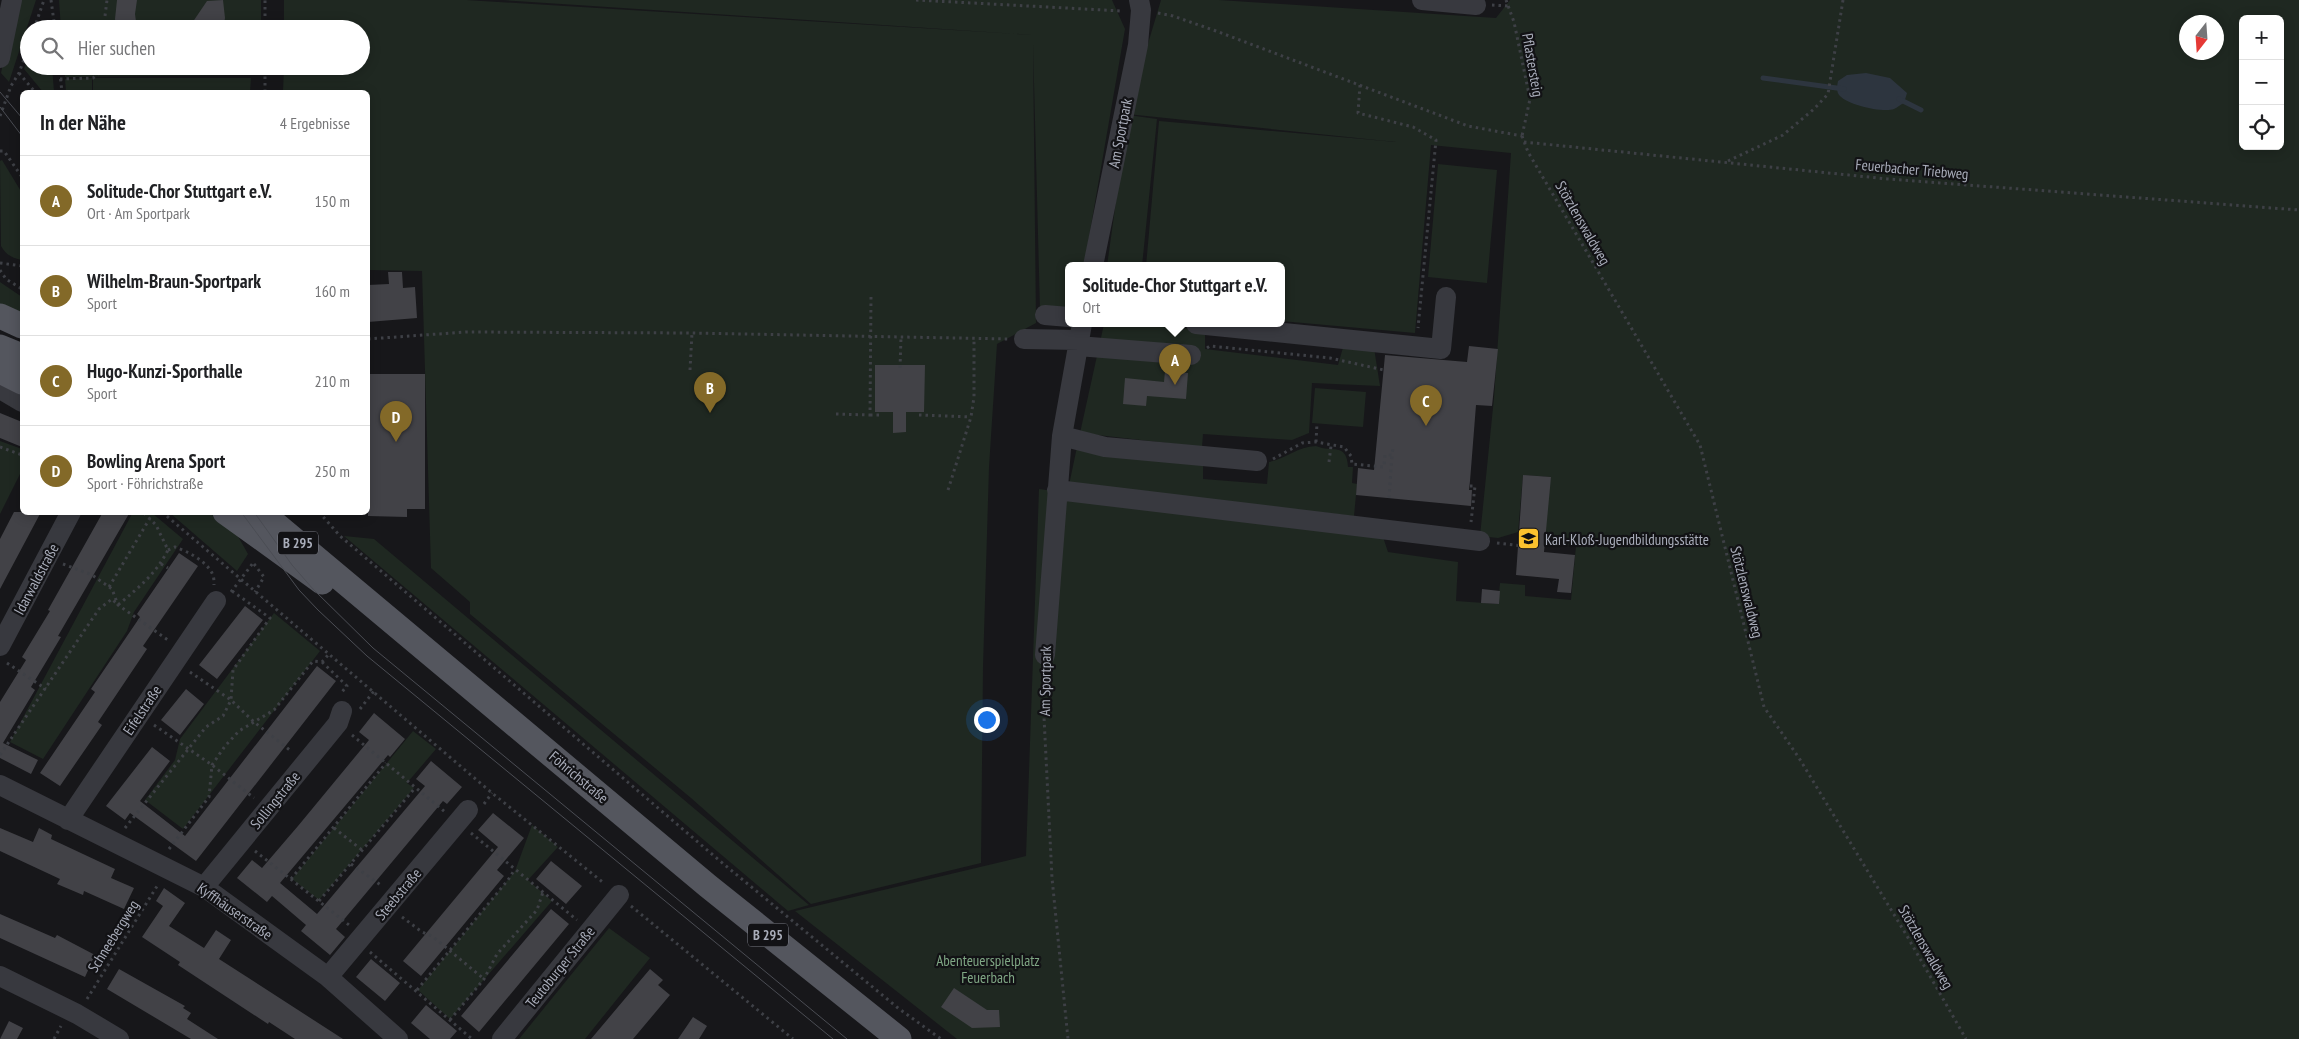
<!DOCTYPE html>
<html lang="de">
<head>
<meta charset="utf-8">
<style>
  :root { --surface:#fff; --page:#f2f2f2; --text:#202124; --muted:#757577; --line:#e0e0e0; --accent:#836928 }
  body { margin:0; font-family:"PT Sans Narrow",sans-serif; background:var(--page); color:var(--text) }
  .controls { position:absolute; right:15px; top:15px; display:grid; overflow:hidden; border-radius:8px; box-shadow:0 2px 12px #0003 }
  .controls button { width:45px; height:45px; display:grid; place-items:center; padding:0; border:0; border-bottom:1px solid var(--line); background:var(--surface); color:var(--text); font:25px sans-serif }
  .compass { position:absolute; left:2179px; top:15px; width:45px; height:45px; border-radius:50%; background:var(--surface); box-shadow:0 2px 12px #0003; rotate:197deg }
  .you { position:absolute; left:986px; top:719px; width:18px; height:18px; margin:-12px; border:4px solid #fff; border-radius:50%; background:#1a73e8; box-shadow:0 0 0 8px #1a73e833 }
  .badge { display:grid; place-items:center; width:32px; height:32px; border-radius:50%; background:var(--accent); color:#fff; font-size:16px; font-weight:700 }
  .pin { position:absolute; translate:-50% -41px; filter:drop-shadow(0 1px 2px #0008) }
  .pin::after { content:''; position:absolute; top:26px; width:18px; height:15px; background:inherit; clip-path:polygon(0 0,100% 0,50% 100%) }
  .popup { position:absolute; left:1065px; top:262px; width:220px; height:65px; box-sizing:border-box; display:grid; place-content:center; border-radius:8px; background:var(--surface); filter:drop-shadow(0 1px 4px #0005); font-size:16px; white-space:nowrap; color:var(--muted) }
  .popup b { font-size:19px; color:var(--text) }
  .popup::after { content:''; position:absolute; left:50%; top:100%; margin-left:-10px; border:10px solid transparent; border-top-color:var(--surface) }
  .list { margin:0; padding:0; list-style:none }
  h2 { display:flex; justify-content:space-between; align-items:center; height:65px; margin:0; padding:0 20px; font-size:21px }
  h2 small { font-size:16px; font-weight:400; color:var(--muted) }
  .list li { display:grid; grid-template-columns:32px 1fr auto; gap:15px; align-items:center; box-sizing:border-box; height:90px; padding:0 20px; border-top:1px solid var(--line) }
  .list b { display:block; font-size:19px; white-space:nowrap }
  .list p { margin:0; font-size:16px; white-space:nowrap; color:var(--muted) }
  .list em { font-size:16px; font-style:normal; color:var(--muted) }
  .icon { flex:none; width:28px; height:28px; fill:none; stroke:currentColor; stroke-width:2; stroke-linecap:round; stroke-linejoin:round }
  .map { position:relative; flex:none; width:2299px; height:1039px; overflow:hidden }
  .search { position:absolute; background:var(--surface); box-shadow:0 2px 12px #0003; left:20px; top:20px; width:350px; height:55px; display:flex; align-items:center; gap:12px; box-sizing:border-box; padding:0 18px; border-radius:28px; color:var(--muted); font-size:19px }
  .panel { position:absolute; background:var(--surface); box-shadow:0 2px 12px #0003; left:20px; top:90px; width:350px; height:425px; border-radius:8px }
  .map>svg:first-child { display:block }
  .green { fill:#1f2821; fill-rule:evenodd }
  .water { fill:#2d353f }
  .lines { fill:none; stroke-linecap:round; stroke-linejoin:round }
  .stream { stroke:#2d353f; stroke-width:5 }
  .building { fill:#424247 }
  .path { stroke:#3e4046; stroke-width:3; stroke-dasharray:2.5 4; stroke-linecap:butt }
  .minor { stroke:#38393f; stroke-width:20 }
  .major { stroke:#54565e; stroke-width:25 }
  .tram { stroke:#4b4d54; stroke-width:1 }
  .labels { text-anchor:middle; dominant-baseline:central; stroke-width:4.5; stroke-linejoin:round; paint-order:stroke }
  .shield { fill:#121215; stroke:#7c7e88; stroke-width:1 }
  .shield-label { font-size:14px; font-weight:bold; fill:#a9adba }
  .street-label { font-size:15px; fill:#a9adba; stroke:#121215 }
  .poi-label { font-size:15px; fill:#a9adba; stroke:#121215; text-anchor:start }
  .park-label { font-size:15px; fill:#7fa684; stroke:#121215 }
</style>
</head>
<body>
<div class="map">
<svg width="2299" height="1039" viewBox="0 0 2299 1039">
  <rect width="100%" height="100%" fill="#17171a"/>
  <!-- green -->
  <path class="green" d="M16,0H36L9,82L1,73Z
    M59,0H261V29H61Z
    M284,0H466L1034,35L502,0H1112L1125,29L1084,266H1069V311L1040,310L1033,44L1036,323L997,344L989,467L983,667L981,863L811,904L691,798L470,614V602L431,568L422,271L368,270V92H283L284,66H361V29H284Z
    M1161,0H1219L1496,18L1510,0H2299V1039H957L795,911L1026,856L1039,489L1383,537L1388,552L1458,562L1456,601L1498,604L1500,583L1525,585V596L1571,600L1576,546L1534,542L1551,477L1523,475L1518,532L1498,538L1480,536L1494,398L1511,153L1431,145L1415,333L1281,321V266H1146L1159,121L1396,142L1127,114ZM2243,19H2280V146H2243ZM2186,22H2216V52H2186Z
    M29,56V66H52L54,92H43L24,69Z
    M64,66H260V75L65,77Z
    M92,78V92H66L65,79Z
    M93,78H251L250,92H93Z
    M1128,115L1157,119L1142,266H1107Z
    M2,160L22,193V260C12,258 6,255 1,246L0,161Z
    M1438,164L1497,170L1487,283L1428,277Z
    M0,282L22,297V319L0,310Z
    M1104,324H1131L1205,330V349L1338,365L1344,344L1374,348L1380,386L1312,383L1309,433L1292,440L1203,434L1202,447L1080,433Z
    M1315,388L1366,392L1363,427L1312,423Z
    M0,441L22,449V470L0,514Z
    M1316,446C1332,453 1347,442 1348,467H1353L1352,483L1357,484L1354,516L1069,485L1077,447L1203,464V479L1267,484L1269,462C1287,458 1297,447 1316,446Z
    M133,512L152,513L183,539L134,612L127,631L43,759L10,742Z
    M170,513H210L235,531L248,554L237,571Z
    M344,536L374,539L809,905L788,911Z
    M274,613L320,651L183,829L145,800L175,760L180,739Z
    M413,731L436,749L407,783L414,788L319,900L292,879Z
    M532,825L558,847L528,880L552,901L450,1019L418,990L515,871Z
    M609,928L650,958L585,1039H519Z"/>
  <!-- water -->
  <path class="water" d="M1866,73L1890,78L1907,93L1904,103C1901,104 1897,108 1894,109C1883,113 1848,105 1840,96C1836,92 1837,86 1838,81L1847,75Z"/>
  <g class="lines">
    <!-- stream -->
    <path class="stream" d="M1763,78L1844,89
      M1899,99L1921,110"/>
  </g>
  <!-- building -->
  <path class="building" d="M117,0H137L135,14L137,29H117L115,19Z
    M223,0L225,18L223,29H188L207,1Z
    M388,272H402L403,288L415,287L417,318L368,322V285L389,284Z
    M1469,346L1498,349L1492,406L1476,405L1470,481L1469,490H1472L1471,506L1356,495L1358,468L1374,470L1385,355L1467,362Z
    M875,365H925L924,412H906V432L893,433V412H875Z
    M1165,371L1188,373L1186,399L1147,396L1146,406L1123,404L1125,378L1164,382Z
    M368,374H425V509H407V517L368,516Z
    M0,413L22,422V447L0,438Z
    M1523,475L1551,477L1544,552L1575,555L1571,593L1557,592L1559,579L1516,575Z
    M14,512H41L0,589V539Z
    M103,512H130L58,636L61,637L31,687L35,690L3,743L38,760L31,774L0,758V702L26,660L22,657L50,611L48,610Z
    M179,553L198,566L143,646L147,649L98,722L102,725L60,786L40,773L95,692L91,689L140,617L137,614Z
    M1482,589L1500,591L1499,604L1481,603Z
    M245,606L263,620L217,679L199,665Z
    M317,666L336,681L196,861L130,813L125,820L106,806L152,747L170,761L140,801L185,836Z
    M186,689L204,704L180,735L161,720Z
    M374,713L405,739L390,757L388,755L280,883L317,914L425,786L416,779L431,761L462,787L447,804L443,801L336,929L345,937L330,955L301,931L306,925L272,896L267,902L237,878L252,860L262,868L298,826L369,740L359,732Z
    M493,813L524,838L497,870L504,876L421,976L403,961L498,847L478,830Z
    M0,828L33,842L39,828L52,835L51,839L115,869L111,878L134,888L124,909L84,891L83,895L57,884L60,879L0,851Z
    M551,861L582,886L566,904L536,879Z
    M164,888L185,903L169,926L204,948L216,930L231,940L219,959L343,1039H295L269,1022L268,1024L178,965L180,962L142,937L163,906L156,901Z
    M551,909L569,924L479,1032L461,1016Z
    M0,914L55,938L57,935L95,955L85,977L0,938Z
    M371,959L400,983L385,1001L356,977Z
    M119,969L185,1006L183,1008L191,1013L187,1019L218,1039H191L107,989Z
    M650,969L663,980L658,985L670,995L633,1039H591Z
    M954,988L987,1010H999L1000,1027L972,1028L941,1007Z
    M426,1005L457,1031L450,1039H430L411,1023Z
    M693,1017L707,1026L699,1039H678Z
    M9,1021L23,1028L17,1039H0Z"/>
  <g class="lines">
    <!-- path -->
    <path class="path" d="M51,0L55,29
      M916,0L1122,11
      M1506,0L1514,22L1530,99L1522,136
      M1492,5L1509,6
      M1158,13L1173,16L1216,31L1468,126L1522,136
      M105,16L107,0
      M34,29L44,0
      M265,29V0
      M59,66L62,92
      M19,73L35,92
      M60,79L93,78L109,66
      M1360,85L1358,113L1413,127L1436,140L1418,328
      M265,92V66
      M0,116L11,86L19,73L29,45
      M1522,136L1528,152L1700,445L1764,707L1799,758L1907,936L1966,1039
      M1524,142L1888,179L2299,210
      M0,151H4L22,177
      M1728,161L1783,135L1814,109L1828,94L1843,0
      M0,263L22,266
      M0,270L6,279L22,289
      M368,339L466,332L692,333L1008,339
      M1207,348L1210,346L1330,358L1384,370
      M900,368L901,337
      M690,370L692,333
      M836,414L870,415L871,297
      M870,415H879
      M919,415L971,417
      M1316,442L1317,423
      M0,447L22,455
      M1273,459L1302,443L1316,442L1344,447L1351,456L1352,464L1384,467L1385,455H1392L1393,448
      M1329,462L1331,446
      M1470,486H1475L1471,522
      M948,490L971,417L974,397V339
      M1389,498L1392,455
      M162,512L492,793L605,884
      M319,512L340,536L720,861L898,1008L941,1039
      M1497,543L1523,546
      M168,550L175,547C187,551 206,561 212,573C214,576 214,581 214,585
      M63,564L92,575L112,589L118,605L168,640
      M161,564L168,568
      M254,564L264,577L255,592
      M109,587L150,518
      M231,592L253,563
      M322,662L347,686L341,693
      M7,663L46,689
      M190,672L231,700L254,722L291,751
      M1044,673L1043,697L1052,878L1068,1039
      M360,709L374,691
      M154,725L212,765L254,798
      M352,735L445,812
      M0,755L99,609L112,599L118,605C138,588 156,574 168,550L156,525L143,512
      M484,804L492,793
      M125,828L206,727L223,716L231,700L233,670L270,618L232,591
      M334,828L362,850
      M471,833L577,920
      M169,849L209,797L212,765L225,746L239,731L274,710L313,661L322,662L329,654
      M255,851L349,925
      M351,864L382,886
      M291,879L386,763
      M319,901L415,788
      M631,906L793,1039
      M402,917L422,932L432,936L484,979
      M370,952L472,1039
      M417,990L508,880L515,869
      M87,999L159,883
      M450,1020L484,979L497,954L537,910L543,892
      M54,1039L61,1026"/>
    <!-- minor -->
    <path class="minor" d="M1422,0L1476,5
      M0,58L12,0
      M1093,266L1138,45L1141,10L1139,0
      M1045,315L1069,317
      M1196,324L1441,349L1446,297
      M1024,339L1079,340
      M1078,346L1191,355
      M0,389L22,402
      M1062,436L1105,447L1257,461
      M1057,490L1480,541
      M0,646L71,512
      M1045,655L1062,436L1082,324
      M0,785L204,887L328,977L398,1039
      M68,820L216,601
      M204,887L338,723L342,711
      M0,976L77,1014L119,1039
      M328,977L468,810
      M502,1039L619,895"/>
    <!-- major -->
    <path class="major" d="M0,316L22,326
      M0,347L22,356
      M0,371L22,382
      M225,512L322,582
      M261,512L708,886L899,1039"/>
    <!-- tram -->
    <path class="tram" d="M0,92L22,118
      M0,107L22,136
      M241,512L299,590L318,610L367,656L833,1039
      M254,512L292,565L313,589L373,648L847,1039"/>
  </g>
  <!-- icons -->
  <defs>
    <symbol id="university-square" viewBox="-11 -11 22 22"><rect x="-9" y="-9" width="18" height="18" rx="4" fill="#fbc22e" stroke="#121215"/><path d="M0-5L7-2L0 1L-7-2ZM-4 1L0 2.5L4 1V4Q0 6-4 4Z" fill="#111"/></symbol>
  </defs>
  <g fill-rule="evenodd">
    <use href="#university-square" x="1516" y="526" width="25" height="25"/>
  </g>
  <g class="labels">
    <!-- shield labels -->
    <g class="shield">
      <rect x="278" y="531.5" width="40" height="23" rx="4"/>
      <rect x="748" y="923.5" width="40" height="23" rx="4"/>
    </g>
    <g class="shield-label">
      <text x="298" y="543">B 295</text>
      <text x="768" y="935">B 295</text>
    </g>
    <!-- street labels -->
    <g class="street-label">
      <text transform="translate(1533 65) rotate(80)">Pflastersteig</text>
      <text transform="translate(1120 133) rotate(-79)">Am Sportpark</text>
      <text transform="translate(1912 169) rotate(5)">Feuerbacher Triebweg</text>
      <text transform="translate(1583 223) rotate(60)">Stötzlenswaldweg</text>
      <text transform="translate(36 579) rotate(-62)">Idarwaldstraße</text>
      <text transform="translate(1747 592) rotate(76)">Stötzlenswaldweg</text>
      <text transform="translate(1045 681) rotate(-89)">Am Sportpark</text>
      <text transform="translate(142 710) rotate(-56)">Eifelstraße</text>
      <text transform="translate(579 777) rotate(40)">Föhrichstraße</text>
      <text transform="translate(275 800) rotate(-51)">Sollingstraße</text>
      <text transform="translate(398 894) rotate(-50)">Steebstraße</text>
      <text transform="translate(235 911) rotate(35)">Kyffhäuserstraße</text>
      <text transform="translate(113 936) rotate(-58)">Schneebergweg</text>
      <text transform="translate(1926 947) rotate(60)">Stötzlenswaldweg</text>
      <text transform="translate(560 967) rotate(-51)">Teutoburger Straße</text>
    </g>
    <!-- poi labels -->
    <g class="poi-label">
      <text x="1545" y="539">Karl-Kloß-Jugendbildungsstätte</text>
    </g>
    <!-- park labels -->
    <g class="park-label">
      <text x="988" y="960">Abenteuerspielplatz<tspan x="988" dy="17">Feuerbach</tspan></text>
    </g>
  </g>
</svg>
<div class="controls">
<button>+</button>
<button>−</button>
<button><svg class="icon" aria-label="locate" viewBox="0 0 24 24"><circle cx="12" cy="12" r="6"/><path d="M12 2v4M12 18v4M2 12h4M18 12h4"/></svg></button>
</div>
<svg class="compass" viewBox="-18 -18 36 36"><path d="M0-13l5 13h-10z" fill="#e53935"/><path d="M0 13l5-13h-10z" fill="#757577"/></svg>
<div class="you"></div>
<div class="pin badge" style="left:1175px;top:385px">A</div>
<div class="popup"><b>Solitude-Chor Stuttgart e.V.</b>Ort</div>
<div class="pin badge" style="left:710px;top:413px">B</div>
<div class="pin badge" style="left:1426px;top:426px">C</div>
<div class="pin badge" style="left:396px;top:442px">D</div>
<div class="search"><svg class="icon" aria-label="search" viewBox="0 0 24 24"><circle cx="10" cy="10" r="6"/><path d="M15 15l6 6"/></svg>Hier suchen</div>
<section class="panel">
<h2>In der Nähe<small>4 Ergebnisse</small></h2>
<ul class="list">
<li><span class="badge">A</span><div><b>Solitude-Chor Stuttgart e.V.</b><p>Ort · Am Sportpark</p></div><em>150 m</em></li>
<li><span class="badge">B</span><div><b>Wilhelm-Braun-Sportpark</b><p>Sport</p></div><em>160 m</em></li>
<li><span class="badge">C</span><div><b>Hugo-Kunzi-Sporthalle</b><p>Sport</p></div><em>210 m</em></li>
<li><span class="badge">D</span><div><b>Bowling Arena Sport</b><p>Sport · Föhrichstraße</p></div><em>250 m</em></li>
</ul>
</section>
</div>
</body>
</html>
